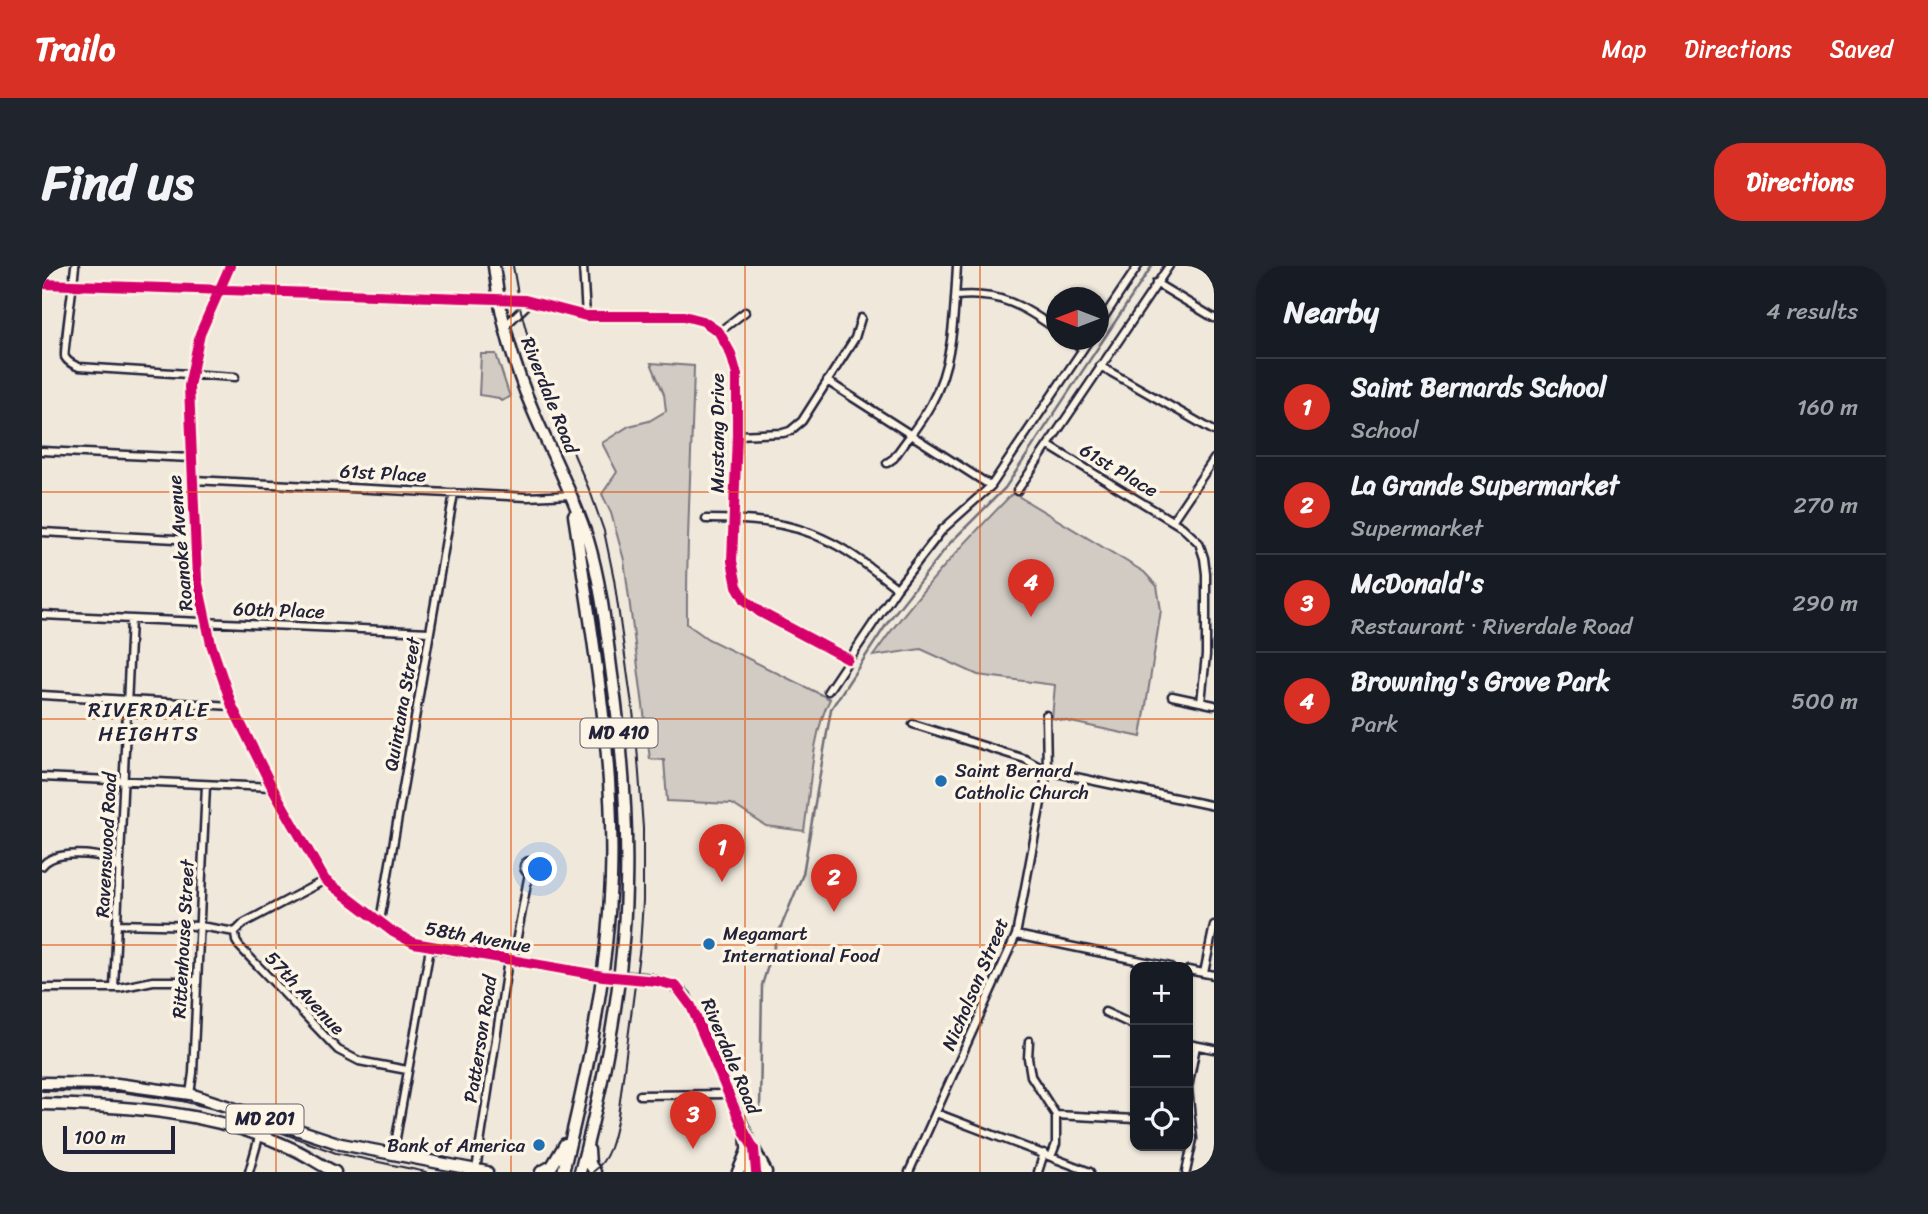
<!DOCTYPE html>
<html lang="en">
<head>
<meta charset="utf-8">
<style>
  :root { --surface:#171b24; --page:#20242c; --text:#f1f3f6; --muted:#9ea1a6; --line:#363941; --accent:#d93025 }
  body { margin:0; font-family:Sriracha,sans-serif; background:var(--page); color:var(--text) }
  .controls { position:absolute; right:21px; bottom:21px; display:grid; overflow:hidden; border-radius:14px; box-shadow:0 2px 5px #0004 }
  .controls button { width:63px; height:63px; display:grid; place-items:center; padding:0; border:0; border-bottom:2px solid var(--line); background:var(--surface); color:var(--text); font:35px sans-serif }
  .compass { position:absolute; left:1004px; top:21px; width:63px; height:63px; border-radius:50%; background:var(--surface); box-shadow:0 2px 5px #0004; rotate:270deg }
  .scale { position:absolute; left:21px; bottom:18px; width:112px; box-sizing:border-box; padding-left:7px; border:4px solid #22223b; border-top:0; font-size:19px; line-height:24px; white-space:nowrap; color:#22223b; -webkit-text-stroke:5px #fcf5e5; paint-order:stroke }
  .you { position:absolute; left:499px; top:604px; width:24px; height:24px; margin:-18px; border:5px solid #fff; border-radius:50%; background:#1a73e8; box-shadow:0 0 0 10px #1a73e833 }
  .badge { display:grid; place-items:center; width:46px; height:46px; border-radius:50%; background:var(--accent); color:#fff; font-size:23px; font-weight:700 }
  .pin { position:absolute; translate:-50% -58px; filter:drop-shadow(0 2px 4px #0008) }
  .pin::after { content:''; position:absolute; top:37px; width:24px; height:21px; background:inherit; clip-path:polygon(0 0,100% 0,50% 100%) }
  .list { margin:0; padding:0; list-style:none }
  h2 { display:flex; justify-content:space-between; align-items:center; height:91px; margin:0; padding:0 28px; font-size:30px }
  h2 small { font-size:23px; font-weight:400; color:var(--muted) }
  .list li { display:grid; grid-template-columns:46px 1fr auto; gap:21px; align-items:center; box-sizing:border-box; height:98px; padding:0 28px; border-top:2px solid var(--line) }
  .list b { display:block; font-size:26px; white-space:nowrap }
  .list p { margin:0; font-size:23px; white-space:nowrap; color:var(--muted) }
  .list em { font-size:23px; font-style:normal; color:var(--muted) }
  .icon { flex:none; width:38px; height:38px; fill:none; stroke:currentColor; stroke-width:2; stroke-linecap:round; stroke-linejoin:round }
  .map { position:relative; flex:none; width:1172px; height:906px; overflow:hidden; border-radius:28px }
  header { display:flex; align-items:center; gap:42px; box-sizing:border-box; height:98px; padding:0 35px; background:var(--accent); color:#fff }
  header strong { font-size:33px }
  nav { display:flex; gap:38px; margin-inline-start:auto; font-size:24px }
  .intro { display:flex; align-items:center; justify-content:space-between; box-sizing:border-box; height:168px; padding:0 42px }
  h1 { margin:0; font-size:49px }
  .button { padding:18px 32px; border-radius:28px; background:var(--accent); color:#fff; font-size:24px; font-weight:700 }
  main { display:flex; gap:42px; padding:0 42px }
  aside { flex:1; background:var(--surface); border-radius:28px; box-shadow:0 2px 5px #0004 }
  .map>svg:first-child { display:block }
  .green { fill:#d1cbc3; stroke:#7a767f; stroke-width:2 }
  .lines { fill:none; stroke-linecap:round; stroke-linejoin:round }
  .stream { stroke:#716f79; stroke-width:2.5 }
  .minor-casing { stroke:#22223b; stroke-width:11 }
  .tertiary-casing { stroke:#22223b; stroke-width:13 }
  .primary-casing { stroke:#22223b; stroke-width:15 }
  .minor { stroke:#fcf5e5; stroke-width:6 }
  .tertiary { stroke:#fcf5e5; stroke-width:8 }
  .primary { stroke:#fcf5e5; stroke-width:10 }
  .tram { stroke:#22223b; stroke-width:2 }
  .cycleway-casing { stroke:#fcf5e5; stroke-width:15 }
  .cycleway { stroke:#d6006c; stroke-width:10 }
  .grid { fill:none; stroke:#de560e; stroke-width:2; stroke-opacity:0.55 }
  .poi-dot { fill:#1f6fb2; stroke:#fcf5e5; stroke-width:2.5 }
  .labels { text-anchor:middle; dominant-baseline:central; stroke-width:7; stroke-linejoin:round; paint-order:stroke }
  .shield { fill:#fcf5e5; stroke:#63616e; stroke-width:2 }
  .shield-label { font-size:18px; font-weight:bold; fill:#22223b }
  .street-label { font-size:19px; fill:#22223b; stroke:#fcf5e5 }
  .poi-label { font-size:19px; fill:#22223b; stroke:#fcf5e5; text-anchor:start }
  .neighbourhood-label { font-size:21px; letter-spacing:2px; fill:#22223b; stroke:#fcf5e5 }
</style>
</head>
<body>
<header>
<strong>Trailo</strong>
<nav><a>Map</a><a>Directions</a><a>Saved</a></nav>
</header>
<div class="intro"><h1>Find us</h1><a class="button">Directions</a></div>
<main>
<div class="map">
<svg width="1172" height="906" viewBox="0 0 1172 906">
  <rect width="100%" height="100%" fill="#efe8db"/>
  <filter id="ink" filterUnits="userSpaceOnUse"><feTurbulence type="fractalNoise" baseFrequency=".0143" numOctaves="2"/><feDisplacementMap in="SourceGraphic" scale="14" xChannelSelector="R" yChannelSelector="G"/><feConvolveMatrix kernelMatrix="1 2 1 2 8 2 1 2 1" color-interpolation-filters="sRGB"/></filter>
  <g filter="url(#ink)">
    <!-- green -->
    <path class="green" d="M439,88H454L468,131L459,135L457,132L437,129Z
      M609,97L652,100C650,186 644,272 645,358L666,373L788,433C770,466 768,527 762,565L724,560L690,538L625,535L622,494L608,493L582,294L569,247L560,228L575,206L560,177L587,160L607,155L624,145L622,128Z
      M971,227L1102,306L1115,320L1119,344L1099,471L1010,452L1013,419L936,409L879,383L831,390C872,331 921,278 971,227Z"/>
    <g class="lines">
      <!-- stream -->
      <path class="stream" d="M718,845L720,719L736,668L761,608L789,443L848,353L908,277L963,222L1110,0"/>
      <defs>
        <path id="minor" d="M33,0C32,13 21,87 23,91C26,97 32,99 37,101L193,111
          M188,0L158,68L147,120L155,313L169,378L190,440L230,521L283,614L351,666L372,677L388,682L561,710
          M541,0L544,50
          M1114,17L1172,52
          M0,18L483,34L544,50H642L661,55L677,66L689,88L695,109V169L690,295L695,320L703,334L718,346L806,393
          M914,30C958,26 980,39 1015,64
          M463,60L488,36
          M1056,60L1096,0
          M677,66L703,46
          M1028,74L1041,83
          M1058,100L1172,165
          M785,115L949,220
          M695,169L741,167L748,165L760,155L813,72L819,52
          M1007,180L1140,261L1157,277L1162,292L1164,308V389L1159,436
          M0,185L149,192
          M845,197L852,192C864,174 879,157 889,138C912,97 912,46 915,0
          M151,214L485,231L529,229
          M975,225L1127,0
          M664,253C704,253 746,255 782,273C809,285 832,305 855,322
          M1130,255L1172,193
          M0,266L153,274
          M0,349L388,366
          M786,425L855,322L901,263L949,220L1047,74
          M0,429L190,440
          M1130,430L1172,439
          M871,458L983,493L1005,505L1172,540
          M0,511L230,521
          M482 601a6 6 0 1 1 12 0a6 6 0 1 1-12 0Z
          M0,600C13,583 53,588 71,594L77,603
          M338,655L412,227
          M75,658L158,660L193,666
          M193,666L194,675L197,680L296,784L317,795L365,804
          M193,666L202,657L283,614
          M974,669L1128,701
          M1146,704L1172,709
          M1162,707L1172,659
          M0,722H77L111,715H155
          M72,722L89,353
          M1063,746L1093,760
          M987,775L986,792L989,810L1014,849V878L1009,891
          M1146,778L1172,783
          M148,828L151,807L164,519
          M598,829L687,828
          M894,847L1048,906
          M1014,849L1093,853
          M351,889L388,682
          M434,904L465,701L472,687L487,607
          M207,906L217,871
          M867,906L974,669L1005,505L1004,449
          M996,906L1002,887
          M1144,906L1151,873L1146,822L1154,780"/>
        <path id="tertiary" d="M561,710C586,711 626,709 644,730L712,883L714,906
          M703,867L706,906"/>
        <path id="primary" d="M452,0C458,51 472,101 492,147C510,189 532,230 546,274C559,317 564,364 570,409C580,479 586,549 584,620C582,716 563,813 538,906
          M0,817L75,818L148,828L299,878L445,906
          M0,838C85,840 172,845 251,883C265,889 278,899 293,906
          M712,883L724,906
          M547,884L548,898L553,906
          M499,906L510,900L523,878
          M521,906C545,809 565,713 569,613C573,491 550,369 532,249
          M696,906L705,885"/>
      </defs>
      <!-- minor casing -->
      <use href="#minor" class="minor-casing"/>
      <!-- tertiary casing -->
      <use href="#tertiary" class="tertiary-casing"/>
      <!-- primary casing -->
      <use href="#primary" class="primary-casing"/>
      <!-- minor -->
      <use href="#minor" class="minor"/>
      <!-- tertiary -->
      <use href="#tertiary" class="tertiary"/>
      <!-- primary -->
      <use href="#primary" class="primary"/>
      <!-- tram -->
      <path class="tram" d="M471,0L479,45L493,98L549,228L562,265L572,313L594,467L601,562V635L598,680L576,850C572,870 568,893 551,906
        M0,825L79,826L140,835L184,846L294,887L384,906"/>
      <defs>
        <path id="cycleway" d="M188,0L158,68L147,120L155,313L169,378L190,440L230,521L283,614L351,666L372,677L561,710L615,715L634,720L649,740L703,867L712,883L714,906
          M0,18L483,34L544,50H642L661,55L677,66L689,88L695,109V169L690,295L695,320L703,334L718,346L806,393"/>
      </defs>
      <!-- cycleway casing -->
      <use href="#cycleway" class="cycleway-casing"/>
      <!-- cycleway -->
      <use href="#cycleway" class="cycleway"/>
    </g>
  </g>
  <!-- grid -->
  <path class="grid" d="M234,0V906M469,0V906M703,0V906M938,0V906M0,226H1172M0,453H1172M0,679H1172"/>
  <!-- markers -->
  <g class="poi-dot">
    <circle cx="899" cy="515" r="7"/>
    <circle cx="667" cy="678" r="7"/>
    <circle cx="497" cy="879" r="7"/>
  </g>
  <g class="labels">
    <!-- shield labels -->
    <g class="shield">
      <rect x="538.5" y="452.5" width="77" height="29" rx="5"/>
      <rect x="184.5" y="838.5" width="77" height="29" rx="5"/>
    </g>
    <g class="shield-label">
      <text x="577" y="467">MD 410</text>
      <text x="223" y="853">MD 201</text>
    </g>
    <!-- street labels -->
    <g class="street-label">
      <text transform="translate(508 129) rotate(68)">Riverdale Road</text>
      <text transform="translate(675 167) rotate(-90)">Mustang Drive</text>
      <text transform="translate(1077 204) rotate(31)">61st Place</text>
      <text transform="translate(341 207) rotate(3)">61st Place</text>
      <text transform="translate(138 277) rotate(-95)">Roanoke Avenue</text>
      <text transform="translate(237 344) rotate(2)">60th Place</text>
      <text transform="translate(360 438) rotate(-80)">Quintana Street</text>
      <text transform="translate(64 579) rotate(-87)">Ravenswood Road</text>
      <text transform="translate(436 671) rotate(10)">58th Avenue</text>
      <text transform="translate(141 673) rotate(-87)">Rittenhouse Street</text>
      <text transform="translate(933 718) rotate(-67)">Nicholson Street</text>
      <text transform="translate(263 727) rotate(47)">57th Avenue</text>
      <text transform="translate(438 773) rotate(-81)">Patterson Road</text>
      <text transform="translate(689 790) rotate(67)">Riverdale Road</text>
    </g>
    <!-- poi labels -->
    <g class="poi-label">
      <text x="913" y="504">Saint Bernard<tspan x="913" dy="22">Catholic Church</tspan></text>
      <text x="681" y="667">Megamart<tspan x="681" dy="22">International Food</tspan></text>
      <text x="483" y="879" text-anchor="end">Bank of America</text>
    </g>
    <!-- neighbourhood labels -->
    <g class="neighbourhood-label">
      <text x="107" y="444">RIVERDALE<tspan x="107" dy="24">HEIGHTS</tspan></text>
    </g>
  </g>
</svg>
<div class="controls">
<button>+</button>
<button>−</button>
<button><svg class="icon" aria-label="locate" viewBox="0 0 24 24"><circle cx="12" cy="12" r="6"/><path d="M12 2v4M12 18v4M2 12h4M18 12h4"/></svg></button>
</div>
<svg class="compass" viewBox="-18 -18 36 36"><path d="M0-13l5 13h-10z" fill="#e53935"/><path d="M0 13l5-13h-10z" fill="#9ea1a6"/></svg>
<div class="scale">100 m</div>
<div class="you"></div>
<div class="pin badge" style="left:680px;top:616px">1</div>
<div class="pin badge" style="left:792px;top:646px">2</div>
<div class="pin badge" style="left:651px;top:883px">3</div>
<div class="pin badge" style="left:989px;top:351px">4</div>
</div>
<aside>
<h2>Nearby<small>4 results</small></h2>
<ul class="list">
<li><span class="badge">1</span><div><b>Saint Bernards School</b><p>School</p></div><em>160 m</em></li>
<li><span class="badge">2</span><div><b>La Grande Supermarket</b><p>Supermarket</p></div><em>270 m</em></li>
<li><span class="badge">3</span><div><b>McDonald's</b><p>Restaurant · Riverdale Road</p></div><em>290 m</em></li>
<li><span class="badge">4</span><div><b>Browning's Grove Park</b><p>Park</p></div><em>500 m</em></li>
</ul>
</aside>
</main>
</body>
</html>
